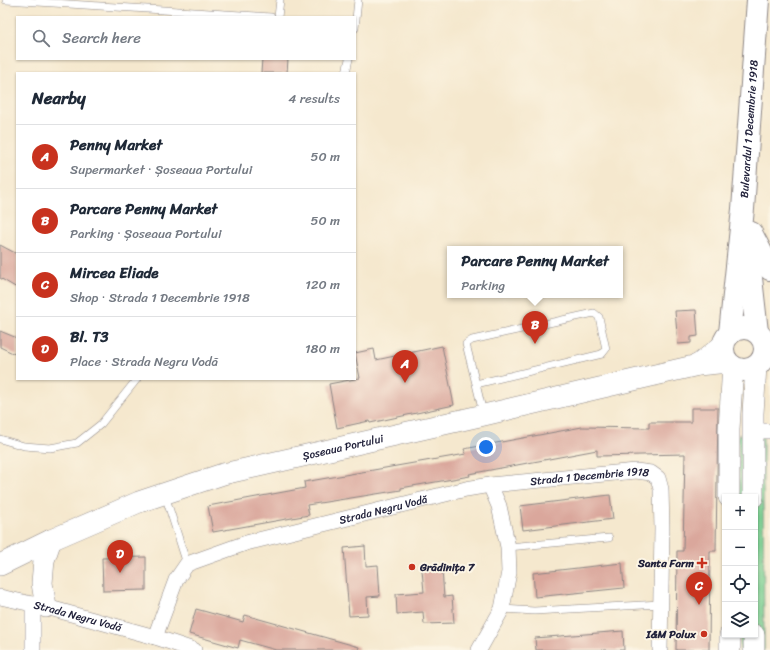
<!DOCTYPE html>
<html lang="en">
<head>
<meta charset="utf-8">
<style>
  :root { --surface:#fff; --page:#f6f6f7; --text:#1f2937; --muted:#747a83; --line:#e0e1e3; --accent:#c8321e }
  body { margin:0; font-family:Sriracha,sans-serif; background:var(--page); color:var(--text) }
  .controls { position:absolute; right:12px; bottom:12px; display:grid; overflow:hidden; border-radius:0px; box-shadow:0 1px 3px #0004 }
  .controls button { width:36px; height:36px; display:grid; place-items:center; padding:0; border:0; border-bottom:1px solid var(--line); background:var(--surface); color:var(--text); font:20px sans-serif }
  .you { position:absolute; left:486px; top:447px; width:14px; height:14px; margin:-10px; border:3px solid #fff; border-radius:50%; background:#1a73e8; box-shadow:0 0 0 6px #1a73e833 }
  .badge { display:grid; place-items:center; width:26px; height:26px; border-radius:50%; background:var(--accent); color:#fff; font-size:13px; font-weight:700 }
  .pin { position:absolute; translate:-50% -33px; filter:drop-shadow(0 1px 2px #0008) }
  .pin::after { content:''; position:absolute; top:21px; width:14px; height:12px; background:inherit; clip-path:polygon(0 0,100% 0,50% 100%) }
  .popup { position:absolute; left:447px; top:246px; width:176px; height:52px; box-sizing:border-box; display:grid; place-content:center; border-radius:0px; background:var(--surface); filter:drop-shadow(0 1px 3px #0005); font-size:13px; white-space:nowrap; color:var(--muted) }
  .popup b { font-size:15px; color:var(--text) }
  .popup::after { content:''; position:absolute; left:50%; top:100%; margin-left:-8px; border:8px solid transparent; border-top-color:var(--surface) }
  .list { margin:0; padding:0; list-style:none }
  h2 { display:flex; justify-content:space-between; align-items:center; height:52px; margin:0; padding:0 16px; font-size:17px }
  h2 small { font-size:13px; font-weight:400; color:var(--muted) }
  .list li { display:grid; grid-template-columns:26px 1fr auto; gap:12px; align-items:center; box-sizing:border-box; height:64px; padding:0 16px; border-top:1px solid var(--line) }
  .list b { display:block; font-size:15px; white-space:nowrap }
  .list p { margin:0; font-size:13px; white-space:nowrap; color:var(--muted) }
  .list em { font-size:13px; font-style:normal; color:var(--muted) }
  .icon { flex:none; width:22px; height:22px; fill:none; stroke:currentColor; stroke-width:2; stroke-linecap:round; stroke-linejoin:round }
  .map { position:relative; flex:none; width:770px; height:650px; overflow:hidden }
  .search { position:absolute; background:var(--surface); box-shadow:0 1px 3px #0004; left:16px; top:16px; width:340px; height:44px; display:flex; align-items:center; gap:10px; box-sizing:border-box; padding:0 14px; border-radius:0px; color:var(--muted); font-size:15px }
  .panel { position:absolute; background:var(--surface); box-shadow:0 1px 3px #0004; left:16px; top:72px; width:340px; height:308px; border-radius:0px }
  .map>svg:first-child { display:block }
  .green { fill:#7bcf92; stroke:#4e7866 }
  .building { fill:#daa79c }
  .lines { fill:none; stroke-linecap:round; stroke-linejoin:round }
  .lane-casing { stroke:#8c8584; stroke-width:8 }
  .street-casing { stroke:#8c8584; stroke-width:16 }
  .secondary-casing { stroke:#8c8584; stroke-width:22 }
  .primary-casing { stroke:#8c8584; stroke-width:24 }
  .highway-casing { stroke:#8c8584; stroke-width:24 }
  .lane { stroke:#fff; stroke-width:7 }
  .street { stroke:#fff; stroke-width:15 }
  .secondary { stroke:#fff; stroke-width:21 }
  .primary { stroke:#fff; stroke-width:22 }
  .highway { stroke:#fff; stroke-width:22 }
  .poi-dot { fill:#c8321e; stroke:#fcf5e5; stroke-width:1.5 }
  .labels { text-anchor:middle; dominant-baseline:central; stroke-width:4; stroke-linejoin:round; paint-order:stroke }
  .street-label { font-size:11px; fill:#22223b; stroke:#fcf5e5 }
  .poi-label { font-size:11px; font-weight:bold; fill:#22223b; stroke:#fcf5e5; text-anchor:end }
</style>
</head>
<body>
<div class="map">
<svg width="770" height="650" viewBox="0 0 770 650">
  <rect width="100%" height="100%" fill="#fcf5e5"/>
  <filter id="ink" filterUnits="userSpaceOnUse"><feTurbulence type="fractalNoise" baseFrequency=".025" numOctaves="2"/><feDisplacementMap in="SourceGraphic" scale="8" xChannelSelector="R" yChannelSelector="G"/><feConvolveMatrix kernelMatrix="1 2 1 2 8 2 1 2 1" color-interpolation-filters="sRGB"/></filter>
  <filter id="wash" filterUnits="userSpaceOnUse"><feTurbulence type="fractalNoise" baseFrequency=".012" numOctaves="4" result="noise"/><feDisplacementMap in="SourceGraphic" scale="16" xChannelSelector="R" yChannelSelector="G"/><feGaussianBlur stdDeviation="0.9" result="paint"/><feColorMatrix in="noise" values="0 0 0 0 0 0 0 0 0 0 0 0 0 0 0 0 0 1.4 0 .05"/><feComposite in="paint" operator="in"/></filter>
  <g filter="url(#wash)">
    <rect width="100%" height="100%" fill="#f5e8ce"/>
    <!-- green -->
    <path class="green" d="M738,435H763L764,650H740V635H755V497H739Z"/>
    <g id="blocks">
      <!-- building -->
      <path class="building" d="M262,59H288L287,73H261Z
        M0,245L17,254V288L0,278Z
        M696,310L698,336L691,337V343L678,344L675,311Z
        M0,331L17,338V355L0,347Z
        M442,346L454,405L370,423L369,421L337,428L329,384L360,378L355,353L374,349L376,360Z
        M691,408H718L716,551H710L709,650H676L677,551H683L685,454L597,456V450L469,474L470,476L401,488V490L307,505L309,515L213,532L208,506L305,488L304,482L466,454L464,449L582,427L649,428V422H691Z
        M610,495L613,519L523,530L520,506Z
        M365,546L366,566L378,565L380,596L367,597L368,615L349,616L344,548Z
        M146,557V590L103,591L102,558Z
        M622,563L624,588L535,597L533,573Z
        M442,569L444,597L452,596L454,623L424,624L423,612L397,614L396,594L424,592L422,570Z
        M196,609L243,622L245,615L359,647L358,650H276L240,640L238,648L189,634Z
        M623,631L624,650H536L535,638Z"/>
    </g>
  </g>
  <g filter="url(#ink)">
    <use href="#blocks" fill-opacity="0" stroke="#8c8584" stroke-width="1"/>
    <g class="lines">
      <defs>
        <path id="lane" d="M6,0L271,17
          M278,17L280,0
          M355,28L358,0
          M346,73L349,59
          M476,384L466,344L472,340L594,313L599,317L606,349L602,354L476,384L483,413
          M0,439L24,446L50,448L77,443L101,424L137,379
          M165,495L187,564
          M508,547L609,538
          M502,609L534,611L661,604"/>
        <g id="street">
          <path d="M753,431H770"/>
          <path id="s1" d="M490,485L636,471L651,473L658,478L661,489L662,529L660,650"/>
          <path id="s2" d="M0,597L46,607L155,637L194,650"/>
          <path d="M33,604V650"/>
          <path id="s3" d="M155,637L176,580L187,564L246,543L466,489L490,485L499,506L508,547L509,572L502,609L479,650"/>
        </g>
        <g id="secondary">
          <path d="M698,365L723,345"/>
          <path d="M729,497V429L733,366"/>
          <path d="M753,497V413L756,366"/>
          <path id="s4" d="M0,565L51,540L139,502L223,474L484,415L698,365L728,362"/>
          <path d="M46,607L42,583L44,560L51,540"/>
          <path d="M730,635V650"/>
          <path d="M754,635V650"/>
        </g>
        <path id="primary" d="M763,358L770,356"/>
        <g id="highway">
          <path d="M751,233L770,269"/>
          <path d="M748,251L757,332"/>
          <circle cx="744" cy="349" r="21"/>
          <path id="s5" d="M730,333L743,209L758,0"/>
        </g>
      </defs>
      <!-- lane casing -->
      <use href="#lane" class="lane-casing"/>
      <!-- street casing -->
      <use href="#street" class="street-casing"/>
      <!-- secondary casing -->
      <use href="#secondary" class="secondary-casing"/>
      <!-- primary casing -->
      <use href="#primary" class="primary-casing"/>
      <!-- highway casing -->
      <use href="#highway" class="highway-casing"/>
      <!-- lane -->
      <use href="#lane" class="lane"/>
      <!-- street -->
      <use href="#street" class="street"/>
      <!-- secondary -->
      <use href="#secondary" class="secondary"/>
      <!-- primary -->
      <use href="#primary" class="primary"/>
      <!-- highway -->
      <use href="#highway" class="highway"/>
    </g>
  </g>
  <!-- markers -->
  <g class="poi-dot">
    <path d="M700 557h4v4h4v4h-4v4h-4v-4h-4v-4h4z"/>
    <circle cx="412" cy="567" r="4"/>
    <circle cx="704" cy="634" r="4"/>
  </g>
  <g class="labels">
    <!-- street labels -->
    <g class="street-label">
      <text stroke="none"><textPath href="#s5" startOffset="205">Bulevardul 1 Decembrie 1918</textPath></text>
      <text stroke="none"><textPath href="#s4" startOffset="364">Șoseaua Portului</textPath></text>
      <text stroke="none"><textPath href="#s1" startOffset="100">Strada 1 Decembrie 1918</textPath></text>
      <text stroke="none"><textPath href="#s3" startOffset="284">Strada Negru Vodă</textPath></text>
      <text stroke="none"><textPath href="#s2" startOffset="80">Strada Negru Vodă</textPath></text>
    </g>
    <!-- poi labels -->
    <g class="poi-label">
      <text x="694" y="563">Santa Farm</text>
      <text x="420" y="567" text-anchor="start">Grădinița 7</text>
      <text x="696" y="634">I&amp;M Polux</text>
    </g>
  </g>
</svg>
<div class="controls">
<button>+</button>
<button>−</button>
<button><svg class="icon" aria-label="locate" viewBox="0 0 24 24"><circle cx="12" cy="12" r="6"/><path d="M12 2v4M12 18v4M2 12h4M18 12h4"/></svg></button>
<button><svg class="icon" aria-label="layers" viewBox="0 0 24 24"><path d="M12 4l9 5-9 5-9-5zM3 14l9 5 9-5"/></svg></button>
</div>
<div class="you"></div>
<div class="pin badge" style="left:405px;top:383px">A</div>
<div class="pin badge" style="left:535px;top:344px">B</div>
<div class="popup"><b>Parcare Penny Market</b>Parking</div>
<div class="pin badge" style="left:699px;top:605px">C</div>
<div class="pin badge" style="left:120px;top:573px">D</div>
<div class="search"><svg class="icon" aria-label="search" viewBox="0 0 24 24"><circle cx="10" cy="10" r="6"/><path d="M15 15l6 6"/></svg>Search here</div>
<section class="panel">
<h2>Nearby<small>4 results</small></h2>
<ul class="list">
<li><span class="badge">A</span><div><b>Penny Market</b><p>Supermarket · Șoseaua Portului</p></div><em>50 m</em></li>
<li><span class="badge">B</span><div><b>Parcare Penny Market</b><p>Parking · Șoseaua Portului</p></div><em>50 m</em></li>
<li><span class="badge">C</span><div><b>Mircea Eliade</b><p>Shop · Strada 1 Decembrie 1918</p></div><em>120 m</em></li>
<li><span class="badge">D</span><div><b>Bl. T3</b><p>Place · Strada Negru Vodă</p></div><em>180 m</em></li>
</ul>
</section>
</div>
</body>
</html>
